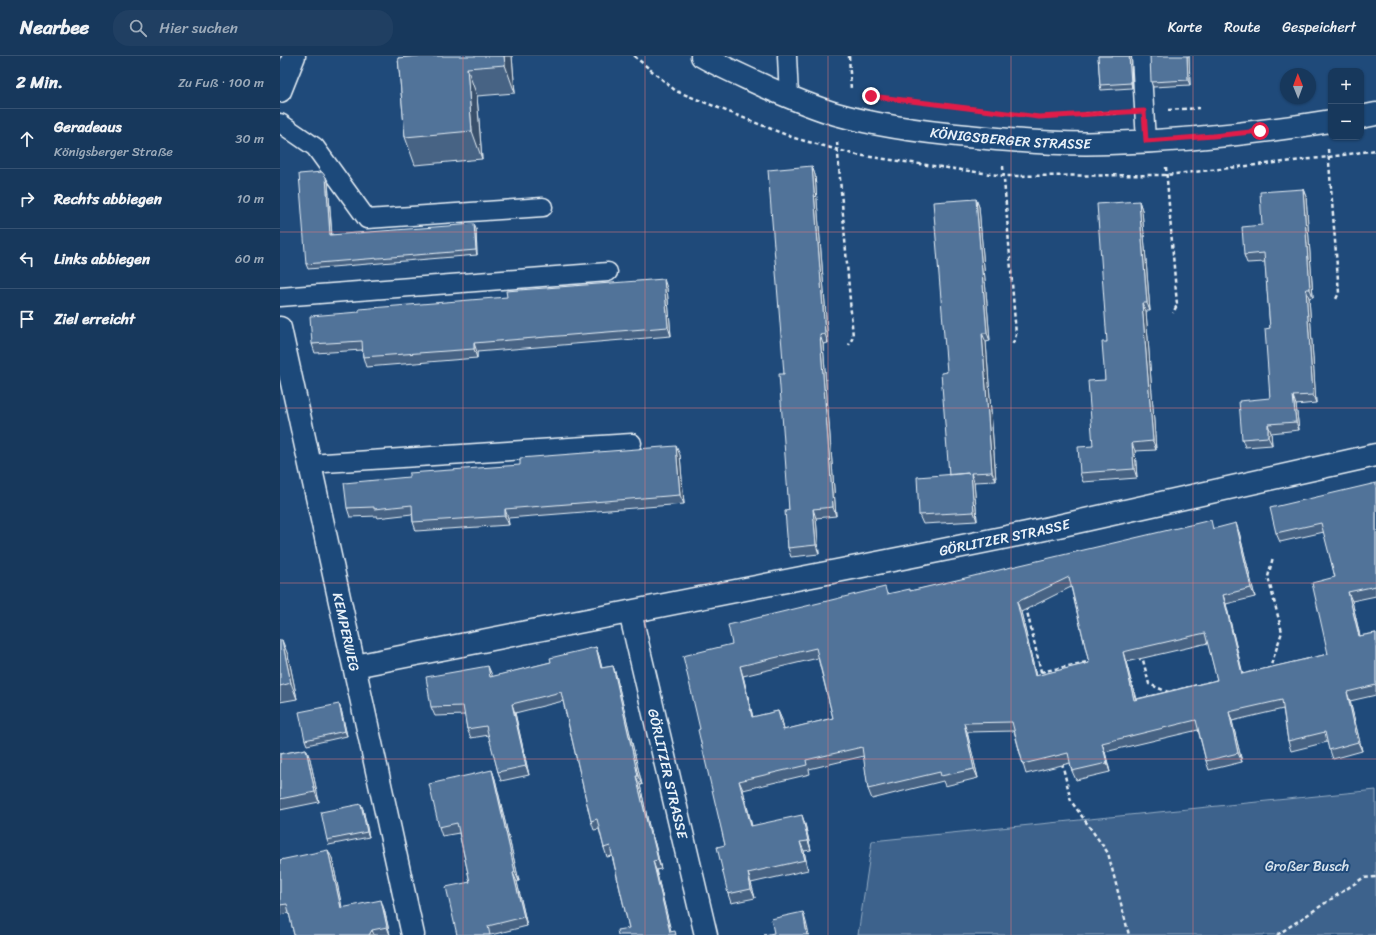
<!DOCTYPE html>
<html lang="de">
<head>
<meta charset="utf-8">
<style>
  :root { --surface:#17385c; --page:#203f62; --text:#f1f3f6; --muted:#9eacbb; --line:#365272 }
  body { margin:0; font-family:Sriracha,sans-serif; background:var(--page); color:var(--text) }
  .controls { position:absolute; right:12px; top:12px; display:grid; overflow:hidden; border-radius:8px; box-shadow:0 1px 3px #0004 }
  .controls button { width:36px; height:36px; display:grid; place-items:center; padding:0; border:0; border-bottom:1px solid var(--line); background:var(--surface); color:var(--text); font:20px sans-serif }
  .compass { position:absolute; left:1000px; top:12px; width:36px; height:36px; border-radius:50%; background:var(--surface); box-shadow:0 1px 3px #0004; rotate:359deg }
  .stop { position:absolute; width:12px; height:12px; margin:-9px; border:3px solid #e11d48; border-radius:50%; background:#fff }
  .stop.end { background:#e11d48; border-color:#fff; box-shadow:0 1px 4px #0008 }
  .list { margin:0; padding:0; list-style:none }
  h2 { display:flex; justify-content:space-between; align-items:center; height:52px; margin:0; padding:0 16px; font-size:17px }
  h2 small { font-size:13px; font-weight:400; color:var(--muted) }
  .list li { display:grid; grid-template-columns:26px 1fr auto; gap:12px; align-items:center; box-sizing:border-box; height:60px; padding:0 16px; border-top:1px solid var(--line) }
  .list b { display:block; font-size:15px; white-space:nowrap }
  .list p { margin:0; font-size:13px; white-space:nowrap; color:var(--muted) }
  .list em { font-size:13px; font-style:normal; color:var(--muted) }
  .icon { flex:none; width:22px; height:22px; fill:none; stroke:currentColor; stroke-width:2; stroke-linecap:round; stroke-linejoin:round }
  .map { position:relative; flex:none; width:1096px; height:879px; overflow:hidden }
  header { display:flex; align-items:center; gap:24px; box-sizing:border-box; height:56px; padding:0 20px; background:var(--surface); border-bottom:1px solid var(--line) }
  header strong { font-size:19px }
  nav { display:flex; gap:22px; margin-inline-start:auto; font-size:14px }
  .search { width:280px; height:36px; background:var(--page); display:flex; align-items:center; gap:10px; box-sizing:border-box; padding:0 14px; border-radius:16px; color:var(--muted); font-size:15px }
  main { display:flex }
  aside { flex:1; background:var(--surface) }
  .map>svg:first-child { display:block }
  .green { fill:#3c628c; stroke:#92aac2 }
  .lines { fill:none; stroke-linecap:round; stroke-linejoin:round }
  .lane-casing { stroke:#e8f1f8; stroke-width:21 }
  .street-casing { stroke:#e8f1f8; stroke-width:25 }
  .secondary-casing { stroke:#e8f1f8; stroke-width:25 }
  .path { stroke:#e8f1f8; stroke-width:2.5; stroke-dasharray:4 3; stroke-linecap:butt }
  .lane { stroke:#1f4a7a; stroke-width:18 }
  .street { stroke:#1f4a7a; stroke-width:22 }
  .secondary { stroke:#1f4a7a; stroke-width:22 }
  .wall { fill:#466384; stroke:#e8f1f8; fill-rule:evenodd }
  .shaded-wall { fill:#39506b; stroke:#e8f1f8 }
  .building { fill:#517399; stroke:#e8f1f8; fill-rule:evenodd }
  .route { stroke:#e11d48; stroke-width:5 }
  .grid { fill:none; stroke:#dd787b; stroke-width:1; stroke-opacity:0.55 }
  .labels { text-anchor:middle; dominant-baseline:central; stroke-width:4; stroke-linejoin:round; paint-order:stroke }
  .street-label { font-size:14px; fill:#e8f1f8; stroke:#1f4a7a }
  .park-label { font-size:14px; fill:#d7e3ed; stroke:#1f4a7a }
</style>
</head>
<body>
<header>
<strong>Nearbee</strong>
<div class="search"><svg class="icon" aria-label="search" viewBox="0 0 24 24"><circle cx="10" cy="10" r="6"/><path d="M15 15l6 6"/></svg>Hier suchen</div>
<nav><a>Karte</a><a>Route</a><a>Gespeichert</a></nav>
</header>
<main>
<aside>
<h2>2 Min.<small>Zu Fuß · 100 m</small></h2>
<ul class="list">
<li><svg class="icon" aria-label="ahead" viewBox="0 0 24 24"><path d="M12 20V5M6 11l6-6 6 6"/></svg><div><b>Geradeaus</b><p>Königsberger Straße</p></div><em>30 m</em></li>
<li><svg class="icon" aria-label="right" viewBox="0 0 24 24"><path d="M7 20v-9h11M14 6l5 5-5 5"/></svg><div><b>Rechts abbiegen</b></div><em>10 m</em></li>
<li><svg class="icon" aria-label="left" viewBox="0 0 24 24"><path d="M17 20v-9H6M10 6l-5 5 5 5"/></svg><div><b>Links abbiegen</b></div><em>60 m</em></li>
<li><svg class="icon" aria-label="arrive" viewBox="0 0 24 24"><path d="M6 21V4h12l-3 4 3 4H6"/></svg><div><b>Ziel erreicht</b></div></li>
</ul>
</aside>
<div class="map">
<svg width="1096" height="879" viewBox="0 0 1096 879">
  <rect width="100%" height="100%" fill="#1f4a7a"/>
  <filter id="ink" filterUnits="userSpaceOnUse"><feTurbulence type="fractalNoise" baseFrequency=".025" numOctaves="2"/><feDisplacementMap in="SourceGraphic" scale="8" xChannelSelector="R" yChannelSelector="G"/><feConvolveMatrix kernelMatrix="1 2 1 2 8 2 1 2 1" color-interpolation-filters="sRGB"/></filter>
  <g filter="url(#ink)">
    <!-- green -->
    <path class="green" d="M1096,734V879H578L592,785Z"/>
    <g class="lines">
      <defs>
        <path id="lane" d="M507,0L509,41
          M861,0L866,85
          M0,67L35,91L87,163L263,151
          M0,241L328,216
          M29,408L352,387"/>
        <g id="street">
          <path d="M0,35L14,0"/>
          <path id="s1" d="M0,272C43,474 89,676 133,879"/>
          <path id="s2" d="M350,556L426,879"/>
          <path id="s3" d="M75,610L643,498L747,477L1096,399"/>
        </g>
        <g id="secondary">
          <path id="s4" d="M422,0C443,12 465,21 486,31C509,41 532,51 556,58C598,70 643,76 687,80C734,85 781,89 829,87C903,85 978,77 1051,65"/>
          <path d="M1081,61L1096,58"/>
        </g>
      </defs>
      <!-- lane casing -->
      <use href="#lane" class="lane-casing"/>
      <!-- street casing -->
      <use href="#street" class="street-casing"/>
      <!-- secondary casing -->
      <use href="#secondary" class="secondary-casing"/>
      <!-- path -->
      <path class="path" d="M354,0L396,35L514,82L577,99L724,120L886,119L1049,101L1096,94
        M569,0L571,34
        M888,54L919,52
        M805,58L840,57
        M557,86L573,281L569,289
        M1048,93L1059,237L1056,243
        M723,110L736,279L732,290
        M886,111L897,249L893,257
        M746,551L762,620
        M857,602L863,604L869,628L888,636L939,624
        M761,616L811,605
        M960,619L990,612L1002,576L988,521L993,501
        M782,707L791,745L828,797L849,879
        M997,879L1083,822L1096,821"/>
      <!-- lane -->
      <use href="#lane" class="lane"/>
      <!-- street -->
      <use href="#street" class="street"/>
      <!-- secondary -->
      <use href="#secondary" class="secondary"/>
    </g>
    <!-- wall -->
    <path class="wall" d="M232,0L235,37L197,40L202,103L135,109L125,81L118,2Z
      M818,0H851L852,32L821,34L820,29Z
      M909,0L910,29L873,31L871,26Z
      M532,110L535,119L548,287L543,288L556,460L536,462L539,498L511,501L508,492L509,454L504,318Z
      M46,121L48,126L52,179L196,173L197,199L28,213L26,208Z
      M1023,133L1026,141L1033,241L1029,242L1036,347L1016,349L1019,374L991,377L992,389L965,391L962,383L990,342V272L985,206L967,207L964,199L982,169Z
      M696,143L699,151L710,285L706,286L716,425L694,426L697,465L643,468L639,459L669,419L667,316Z
      M859,145L862,154L870,255H866L876,394L855,395L857,422L803,426L800,417L813,390L825,324L827,286Z
      M387,232L391,280L197,296V302L86,311L83,301L82,294L35,297L32,288Z
      M400,399L404,448L228,462L229,469L136,475L133,466L132,458L97,462V460L70,461L67,452Z
      M1096,427V540L1072,545L1080,580L1096,577V639L1070,645L1082,695L1053,703L1047,686L1011,695L1008,685L1003,653L952,665L962,706L929,714L926,705L918,674L825,696L830,716L796,724L792,715L790,707L746,718L743,708L734,675L687,676L698,722L665,730L663,725L592,743L588,733L584,700L529,713L530,718L463,734L472,770L525,768L531,794L524,795L528,814L471,827L475,842L451,847L448,838L445,789L420,673L452,588L608,538L630,535L935,472L959,476L975,541L946,548L963,618L1048,598L1055,521L1044,476L1000,486L996,477ZM791,531L809,607L756,620L741,556ZM928,587L937,624L856,643L846,606ZM538,602L553,662L504,674L502,664L498,655L473,661L463,620Z
      M0,584L8,599L17,643L0,646Z
      M316,591L319,600L322,612L333,610L336,619L362,729H360L371,779H372L375,788L381,813L376,814L391,876L396,879L349,872L332,800L327,801L324,792L319,773L314,774L311,765L283,645L235,657L249,719L221,725L218,716L209,679L191,682L187,673L185,659L155,660L151,651L212,621L271,606Z
      M61,653L67,680L27,689L25,684Z
      M26,693L30,703L39,746L0,754V698Z
      M212,714L215,723L239,825L237,826L247,870L211,879H177L190,826L179,777L162,780L159,771Z
      M83,753L89,781L49,789L47,784Z
      M52,802L62,852L104,853L110,879H14L9,857L0,859V804Z"/>
    <!-- shaded-wall -->
    <path class="shaded-wall" d="M224,0H232L235,37L225,9Z
      M849,0H851L852,32L851,27Z
      M907,0H909L910,29L908,24Z
      M187,12L197,40L202,103L192,75Z
      M532,110L535,119L548,287L545,278Z
      M46,121L48,126L52,184L50,179Z
      M1023,133L1026,141L1033,241L1030,233Z
      M696,143L699,151L710,285L707,277Z
      M859,145L862,154L870,255L867,247Z
      M194,168L196,173L197,199L196,194Z
      M384,223L387,232L391,280L388,271Z
      M1026,233L1029,242L1036,347L1033,339Z
      M862,247L866,255L876,394L873,385Z
      M702,277L706,286L716,425L712,416Z
      M540,279L543,288L556,460L553,451Z
      M194,287L197,296V302L194,293Z
      M1013,340L1016,349L1019,374L1016,366Z
      M988,368L991,377L992,389L988,381Z
      M852,387L855,395L857,422L854,413Z
      M396,390L400,399L404,448L400,439Z
      M691,417L694,426L697,465L694,456Z
      M225,453L228,462L229,469L225,460Z
      M533,453L536,462L539,498L536,489Z
      M956,467L959,476L975,541L971,532Z
      M1068,536L1072,545L1082,590L1079,580Z
      M943,539L946,548L965,628L962,618Z
      M737,546L741,556L758,629L755,620Z
      M2,584L8,599L17,643L11,627Z
      M316,591L319,600L324,622L321,612Z
      M843,596L846,606L858,653L854,644Z
      M208,610L212,619L214,630L210,621Z
      M333,610L336,619L362,729L358,720Z
      M460,610L463,620L475,670L472,661Z
      M1067,636L1070,645L1082,695L1078,686Z
      M59,648L61,653L67,680L65,675Z
      M232,648L235,657L249,719L246,710Z
      M498,655L502,664L506,684L503,674Z
      M949,656L952,665L962,706L958,697Z
      M684,667L687,676L698,722L694,713Z
      M822,687L825,696L830,716L827,707Z
      M26,693L30,703L39,746L35,736Z
      M212,714L215,723L239,825L235,816Z
      M356,720L360,729L373,788L370,779Z
      M459,725L463,734L474,780L471,770Z
      M81,748L83,753L89,781L87,776Z
      M522,759L525,768L531,794L528,785Z
      M372,779L375,788L381,813L378,804Z
      M520,786L524,795L528,814L525,804Z
      M48,794L52,802L64,861L61,852Z
      M373,805L376,814L392,879L390,876Z
      M233,817L237,826L247,870L244,861Z
      M468,817L471,827L475,842L471,833Z
      M101,844L104,853L110,879L107,871Z
      M523,856L526,866L529,879H527Z
      M92,874L94,879H89Z"/>
    <!-- building -->
    <path class="building" d="M139,0H224L225,9L187,12L192,75L125,81L118,2Z
      M818,0H849L851,27L820,29Z
      M870,0H907L908,24L871,26Z
      M532,110L545,278L540,279L553,451L533,453L536,489L508,492L505,455L509,454L499,318H504L488,114Z
      M42,116L46,121L50,179L194,168L196,194L26,208L19,118Z
      M1023,133L1030,233H1026L1033,339L1013,340L1016,366L988,368V381L962,383L959,345L990,342L985,273L990,272L984,197L964,199L962,171L982,169L980,136Z
      M696,143L707,277H702L712,416L691,417L694,456L639,459L637,421L689,417L669,419L661,317L667,316L653,146Z
      M859,145L867,247H862L873,385L852,387L854,413L800,417L798,391L813,390L808,325L825,324L822,286H827L817,148Z
      M384,223L388,271L194,287V293L83,301L82,285L32,288L30,260L79,256V253L227,241L226,235Z
      M396,390L400,439L225,453V460L133,466L132,449L94,453V451L67,452L64,427L129,421V417L240,409V402Z
      M1096,427V530L1068,536L1079,580L1096,577V629L1067,636L1078,686L1049,694L1045,676L1008,685L1002,644L949,656L958,697L926,705L916,664L822,687L827,707L792,715L788,697L743,708L732,666L684,667L694,713L661,720L660,716L588,733L582,691L526,704L527,709L459,725L471,770L522,759L528,785L520,786L525,804L468,817L471,833L448,838L437,791L445,789L418,674L420,673L403,600L452,588L448,569L605,531L607,538L630,533V535L931,464L933,473L956,467L971,532L943,539L962,618L1048,598L1032,527L1055,521L1041,467L996,477L990,452ZM789,521L809,607L755,620L737,546ZM925,577L937,624L854,644L843,596ZM536,592L553,662L503,674L498,655L472,661L460,610Z
      M0,584H2L11,627L0,630Z
      M316,591L321,612L333,610L358,720H356L370,779H372L378,804L373,805L390,876L395,875L396,879H338L337,874L349,872L330,790L324,792L317,763L311,765L281,636L232,648L246,710L218,716L206,670L187,673L183,650L151,651L146,621L208,610L210,621L271,606L270,602Z
      M59,648L65,675L25,684L19,656Z
      M26,693L35,736L0,743V698Z
      M212,714L235,816L233,817L244,861L208,870L210,879H177L166,831L190,826L177,767L159,771L149,728Z
      M81,748L87,776L47,784L41,756Z
      M48,794L61,852L101,844L107,871L92,874L89,879H14L7,848L0,849V804Z
      M523,856L527,879H484L494,877L491,863Z"/>
  </g>
  <g class="lines" filter="url(#ink)">
    <!-- route -->
    <path class="route" d="M591,40L759,61L864,55L866,85L933,80L980,75"/>
  </g>
  <!-- grid -->
  <path class="grid" d="M183,0V879M365,0V879M548,0V879M731,0V879M913,0V879M0,176H1096M0,352H1096M0,527H1096M0,703H1096"/>
  <g class="labels">
    <!-- street labels -->
    <g class="street-label">
      <text stroke="none"><textPath href="#s4" startOffset="323">KÖNIGSBERGER STRASSE</textPath></text>
      <text stroke="none"><textPath href="#s3" startOffset="662">GÖRLITZER STRASSE</textPath></text>
      <text stroke="none"><textPath href="#s1" startOffset="311">KEMPERWEG</textPath></text>
      <text stroke="none"><textPath href="#s2" startOffset="166">GÖRLITZER STRASSE</textPath></text>
    </g>
    <!-- park labels -->
    <g class="park-label">
      <text x="1027" y="810">Großer Busch</text>
    </g>
  </g>
</svg>
<div class="controls">
<button>+</button>
<button>−</button>
</div>
<svg class="compass" viewBox="-18 -18 36 36"><path d="M0-13l5 13h-10z" fill="#e53935"/><path d="M0 13l5-13h-10z" fill="#9eacbb"/></svg>
<div class="stop" style="left:980px;top:75px"></div>
<div class="stop end" style="left:591px;top:40px"></div>
</div>
</main>
</body>
</html>
